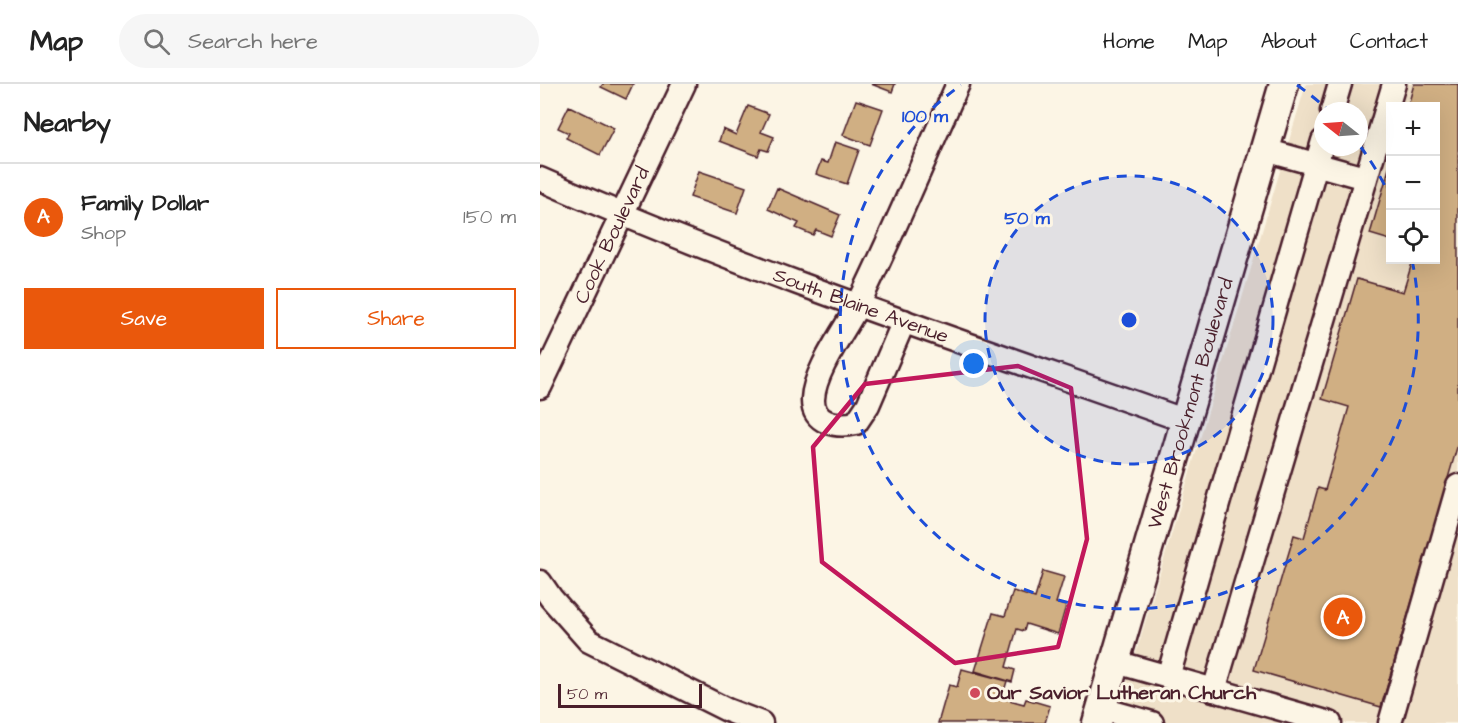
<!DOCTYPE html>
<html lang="en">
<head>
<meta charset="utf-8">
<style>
  :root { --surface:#fff; --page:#f6f6f6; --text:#222; --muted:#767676; --line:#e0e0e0; --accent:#ea580c }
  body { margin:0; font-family:"Architects Daughter",sans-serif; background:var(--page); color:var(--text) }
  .controls { position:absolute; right:18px; top:18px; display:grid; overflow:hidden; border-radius:0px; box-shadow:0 6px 24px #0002 }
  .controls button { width:54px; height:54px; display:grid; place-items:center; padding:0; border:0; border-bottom:2px solid var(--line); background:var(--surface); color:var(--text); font:30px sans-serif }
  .compass { position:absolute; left:774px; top:18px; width:54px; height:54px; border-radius:50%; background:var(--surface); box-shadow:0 6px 24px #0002; rotate:287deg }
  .scale { position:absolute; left:18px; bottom:15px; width:144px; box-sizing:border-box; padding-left:6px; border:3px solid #4a1f2b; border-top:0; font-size:16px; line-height:21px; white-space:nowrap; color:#4a1f2b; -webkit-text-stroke:4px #fcf5e5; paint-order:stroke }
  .you { position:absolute; left:434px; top:280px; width:21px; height:21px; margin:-15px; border:4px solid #fff; border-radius:50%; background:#1a73e8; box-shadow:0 0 0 9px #1a73e833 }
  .badge { display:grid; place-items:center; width:39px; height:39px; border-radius:50%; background:var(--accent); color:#fff; font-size:20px; font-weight:700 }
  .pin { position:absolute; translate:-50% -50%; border:3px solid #fff; box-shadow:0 2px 6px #0006 }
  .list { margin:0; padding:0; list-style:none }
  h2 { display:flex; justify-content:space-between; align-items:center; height:78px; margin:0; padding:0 24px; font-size:26px }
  h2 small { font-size:20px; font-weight:400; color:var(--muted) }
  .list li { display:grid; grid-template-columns:39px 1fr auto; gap:18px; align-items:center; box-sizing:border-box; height:108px; padding:0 24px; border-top:2px solid var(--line) }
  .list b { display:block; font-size:22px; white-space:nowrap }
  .list p { margin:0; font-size:20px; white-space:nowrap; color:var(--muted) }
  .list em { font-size:20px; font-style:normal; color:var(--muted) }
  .actions { display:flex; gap:12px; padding:18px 24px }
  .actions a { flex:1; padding:14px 0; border:2px solid var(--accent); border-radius:0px; text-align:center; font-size:21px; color:var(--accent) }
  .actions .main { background:var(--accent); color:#fff }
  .icon { flex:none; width:33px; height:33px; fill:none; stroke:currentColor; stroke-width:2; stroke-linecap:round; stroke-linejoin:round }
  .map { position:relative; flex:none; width:918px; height:639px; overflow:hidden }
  header { display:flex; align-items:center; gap:36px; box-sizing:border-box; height:84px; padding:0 30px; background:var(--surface); border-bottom:2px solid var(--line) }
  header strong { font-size:28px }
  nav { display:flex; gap:33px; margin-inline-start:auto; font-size:21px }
  .search { width:420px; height:54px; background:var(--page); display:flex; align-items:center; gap:15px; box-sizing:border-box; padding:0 21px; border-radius:33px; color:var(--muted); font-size:22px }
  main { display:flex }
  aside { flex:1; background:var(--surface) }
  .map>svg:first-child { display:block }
  .built { fill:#efe0c8; fill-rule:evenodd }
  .building { fill:#d0af83; stroke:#4a1f2b; stroke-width:1.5 }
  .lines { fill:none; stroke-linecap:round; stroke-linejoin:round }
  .minor-casing { stroke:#4a1f2b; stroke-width:27 }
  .major-casing { stroke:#4a1f2b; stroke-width:33 }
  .minor { stroke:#fcf5e5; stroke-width:22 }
  .major { stroke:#fcf5e5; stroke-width:28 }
  .marked { fill:none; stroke:#c2185b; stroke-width:4.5; stroke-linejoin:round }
  .ring { fill:none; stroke:#1d4ed8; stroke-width:3; stroke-dasharray:10 8 }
  .poi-dot { fill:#d1495b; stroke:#fcf5e5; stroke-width:2 }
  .labels { text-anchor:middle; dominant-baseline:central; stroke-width:6; stroke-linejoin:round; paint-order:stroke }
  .street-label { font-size:20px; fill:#4a1f2b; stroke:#fcf5e5 }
  .poi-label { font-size:20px; font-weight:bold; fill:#4a1f2b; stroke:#fcf5e5; text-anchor:start }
  .centre { fill:#1d4ed8; stroke:#fcf5e5; stroke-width:3 }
  .ring-label { font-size:18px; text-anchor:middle; font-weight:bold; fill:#1d4ed8; stroke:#fcf5e5; stroke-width:6; stroke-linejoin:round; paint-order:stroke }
</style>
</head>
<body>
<header>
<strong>Map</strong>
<div class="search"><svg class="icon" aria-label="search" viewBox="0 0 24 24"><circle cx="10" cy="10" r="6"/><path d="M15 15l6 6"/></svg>Search here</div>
<nav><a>Home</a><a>Map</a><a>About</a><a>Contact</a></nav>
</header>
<main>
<aside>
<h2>Nearby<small></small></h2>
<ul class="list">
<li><span class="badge">A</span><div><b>Family Dollar</b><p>Shop</p></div><em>150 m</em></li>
</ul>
<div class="actions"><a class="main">Save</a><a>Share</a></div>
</aside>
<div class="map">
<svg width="918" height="639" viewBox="0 0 918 639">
  <rect width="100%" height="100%" fill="#fcf5e5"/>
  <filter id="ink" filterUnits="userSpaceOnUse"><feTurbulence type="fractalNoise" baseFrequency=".0167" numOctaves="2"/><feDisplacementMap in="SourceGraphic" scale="12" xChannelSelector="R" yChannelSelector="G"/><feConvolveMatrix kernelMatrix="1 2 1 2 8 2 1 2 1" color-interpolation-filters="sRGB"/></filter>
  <g filter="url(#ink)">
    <!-- built -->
    <path class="built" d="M766,0H918V639H575ZM850,22H896V176H850ZM783,27H819V63H783Z"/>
    <!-- building -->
    <path class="building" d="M63,0H93L86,15L61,3Z
      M331,0H355L352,8Z
      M874,0H918V360L841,623L714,586L754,451L764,454L778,404L785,406L809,323L782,315L817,195L863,208L873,176H896V22H868Z
      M316,16L343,25L330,61L303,51Z
      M29,22L74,44L60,71L26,54L29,49L18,44Z
      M208,22L229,30L221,48L234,53L228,67L221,65L218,72L179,57L183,45L196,51Z
      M295,58L319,66L307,100L276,90L281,77L288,79Z
      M850,81V156L830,150Z
      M159,87L206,103L197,129L150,113Z
      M237,104L300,131L291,152L276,146L273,151L256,144L259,139L228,125Z
      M503,487L524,493L516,519L526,522L518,550L486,540L484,547L477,545L466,583L475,586L472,598L435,587L453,529L465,532L473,507L495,514Z
      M422,585L467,597L462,614L484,620L486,615L510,622L505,639H398L409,601L417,603Z"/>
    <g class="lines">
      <defs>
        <g id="minor">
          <path d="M792,27L800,0"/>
          <path d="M725,66L825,94"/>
          <path id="s1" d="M0,95C210,188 429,260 646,337"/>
          <path d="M364,237L328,321L316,339C297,343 272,340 273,315C274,287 305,246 318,221C354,148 385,73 418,0"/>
          <path id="s2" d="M0,303L144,0"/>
          <path d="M0,498L11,514L49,557L187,626L221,639"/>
          <path d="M576,578L790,639"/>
          <path d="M628,593L783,57"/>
          <path d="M674,606L854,0"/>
          <path d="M562,625L612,639"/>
          <path d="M850,639L918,402"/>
        </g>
        <g id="major">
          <path id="s3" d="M557,639L744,0"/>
        </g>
      </defs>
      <!-- minor casing -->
      <use href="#minor" class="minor-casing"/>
      <!-- major casing -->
      <use href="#major" class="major-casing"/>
      <!-- minor -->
      <use href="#minor" class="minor"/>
      <!-- major -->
      <use href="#major" class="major"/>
    </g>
  </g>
  <!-- marked area -->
  <path class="marked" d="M478,282L531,304L547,455L518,563L415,579L282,478L273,363L325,300Z"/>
  <!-- distance rings -->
  <circle cx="589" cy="236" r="144" fill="#1d4ed8" fill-opacity=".12"/>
  <g class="ring">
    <circle cx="589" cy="236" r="144"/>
    <path d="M757 1A289 289 0 0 1 788 26M820 62A289 289 0 0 1 850 112M872 176A289 289 0 1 1 421 1"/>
  </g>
  <!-- markers -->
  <circle class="poi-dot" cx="435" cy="609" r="6"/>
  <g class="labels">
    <!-- street labels -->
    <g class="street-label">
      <text stroke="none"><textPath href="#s2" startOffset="168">Cook Boulevard</textPath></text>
      <text stroke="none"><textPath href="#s1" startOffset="345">South Blaine Avenue</textPath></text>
      <text stroke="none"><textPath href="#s3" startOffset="333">West Brookmont Boulevard</textPath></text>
    </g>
    <!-- poi labels -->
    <g class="poi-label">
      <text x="447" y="609">Our Savior Lutheran Church</text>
    </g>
  </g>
  <circle cx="589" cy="236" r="9" class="centre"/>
  <g class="ring-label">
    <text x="385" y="38">100 m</text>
    <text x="487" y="140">50 m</text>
  </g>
</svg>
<div class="controls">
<button>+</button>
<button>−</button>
<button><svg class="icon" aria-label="locate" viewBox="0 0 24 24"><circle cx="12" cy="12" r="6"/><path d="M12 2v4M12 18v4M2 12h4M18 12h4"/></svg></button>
</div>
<svg class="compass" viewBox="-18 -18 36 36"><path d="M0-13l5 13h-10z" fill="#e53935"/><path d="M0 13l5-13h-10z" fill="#767676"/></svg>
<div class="scale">50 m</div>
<div class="you"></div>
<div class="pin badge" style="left:803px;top:533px">A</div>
</div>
</main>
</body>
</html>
